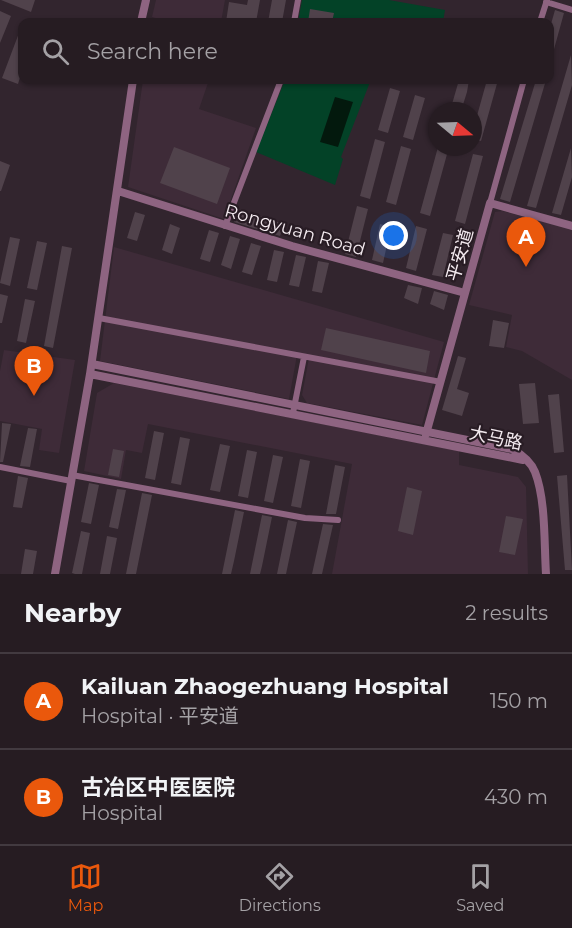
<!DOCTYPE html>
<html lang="en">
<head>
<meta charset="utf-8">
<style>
  :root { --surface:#261c22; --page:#32292f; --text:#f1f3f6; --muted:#a4a1a5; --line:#423a40; --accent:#ea580c }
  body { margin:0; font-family:Montserrat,"Noto Sans SC",sans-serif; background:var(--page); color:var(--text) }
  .compass { position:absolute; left:428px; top:102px; width:54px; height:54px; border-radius:50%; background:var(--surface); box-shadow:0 2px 4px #0004; rotate:109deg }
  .you { position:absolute; left:394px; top:236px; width:21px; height:21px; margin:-15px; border:4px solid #fff; border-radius:50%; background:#1a73e8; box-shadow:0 0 0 9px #1a73e833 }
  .badge { display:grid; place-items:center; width:39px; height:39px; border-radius:50%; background:var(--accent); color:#fff; font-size:20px; font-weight:700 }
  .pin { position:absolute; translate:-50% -50px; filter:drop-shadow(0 2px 3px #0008) }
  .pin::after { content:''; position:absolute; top:32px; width:21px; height:18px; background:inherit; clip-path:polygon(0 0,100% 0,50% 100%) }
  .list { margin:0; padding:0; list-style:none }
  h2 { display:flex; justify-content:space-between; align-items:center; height:78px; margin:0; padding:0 24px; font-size:26px }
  h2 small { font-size:20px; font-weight:400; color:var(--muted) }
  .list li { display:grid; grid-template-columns:39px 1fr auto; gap:18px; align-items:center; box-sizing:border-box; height:96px; padding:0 24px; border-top:2px solid var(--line) }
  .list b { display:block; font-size:22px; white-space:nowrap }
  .list p { margin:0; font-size:20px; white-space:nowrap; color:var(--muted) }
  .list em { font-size:20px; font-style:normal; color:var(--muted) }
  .icon { flex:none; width:33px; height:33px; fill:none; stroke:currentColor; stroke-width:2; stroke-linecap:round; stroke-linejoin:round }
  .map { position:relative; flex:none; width:572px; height:574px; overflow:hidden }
  .search { position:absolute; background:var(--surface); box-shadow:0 2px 4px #0004; left:18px; right:18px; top:18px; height:66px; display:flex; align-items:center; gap:15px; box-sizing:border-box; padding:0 21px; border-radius:12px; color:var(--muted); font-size:22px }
  .sheet { height:270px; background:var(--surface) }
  nav { display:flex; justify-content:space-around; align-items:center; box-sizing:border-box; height:84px; border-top:2px solid var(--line); background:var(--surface); font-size:16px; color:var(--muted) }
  nav a { display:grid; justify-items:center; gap:3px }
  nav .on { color:var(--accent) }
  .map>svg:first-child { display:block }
  .built { fill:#3e2b38 }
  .green { fill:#034227 }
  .water { fill:#03190d }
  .building { fill:#50424b }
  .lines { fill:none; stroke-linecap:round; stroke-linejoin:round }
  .minor { stroke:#8e6481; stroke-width:6 }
  .tertiary { stroke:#8e6481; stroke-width:8 }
  .labels { text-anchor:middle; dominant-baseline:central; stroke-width:4.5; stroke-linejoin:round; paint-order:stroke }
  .street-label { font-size:18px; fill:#f3eaef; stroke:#281c24 }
</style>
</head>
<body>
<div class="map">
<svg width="572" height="574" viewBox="0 0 572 574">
  <rect width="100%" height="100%" fill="#32252e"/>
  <!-- built -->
  <path class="built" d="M156,0H225L221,22H169L152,17Z
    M143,80H209L199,109L256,128L224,219L128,187Z
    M502,211L572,229V380L522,351L506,347L512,315L469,305L495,212Z
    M114,247L444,342L422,425L307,403L302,395L309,358L297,355L289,399L100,361Z
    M4,350L75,360L59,453L39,450L42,429L0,421V371Z
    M114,383L459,451V465L518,477L526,487L528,574H332L352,464L148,424L142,453L126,450L121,479L84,471L97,393Z"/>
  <!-- green -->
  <path class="green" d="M302,0H389L445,10L443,22H298Z
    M285,80H383V84L370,82L341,157L343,159L335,185L256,152Z"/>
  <!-- water -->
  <path class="water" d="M335,97L353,102L338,147L320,142Z"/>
  <!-- building -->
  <path class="building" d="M1,0H35L31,12Z
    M248,0H260L256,22H226L229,2L247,5Z
    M272,0H286L282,22H268Z
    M310,9L334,13L332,22H308Z
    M555,10L564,13L551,60L549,31Z
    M0,11L11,16L0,43Z
    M22,25V71L18,84L2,78Z
    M571,55L572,85L536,208L527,206Z
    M459,80H469L467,92L461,111H450Z
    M487,80H498L481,141L473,139V130Z
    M536,80H546L510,202L500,199Z
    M390,88L400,91L388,133L378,130Z
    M415,95L425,98L413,140L403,137Z
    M375,139L385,142L370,199L360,196Z
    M401,146L411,149L396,205L386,202Z
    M174,147L230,168L217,204L160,183Z
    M438,147H449L430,216L420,213Z
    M571,148L572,177L561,215L552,213Z
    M473,154L483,156L465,224L455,221Z
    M0,161L10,165L1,191H0Z
    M357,206L368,209L356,257L345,254Z
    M238,209L284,224L280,236L234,222Z
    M135,212L145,215L137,241L127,238Z
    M170,224L180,228L172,254L162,250Z
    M380,224L391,227L383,263L372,260Z
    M416,226L427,229L416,271L406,268Z
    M209,230L219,233L210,262L200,259Z
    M443,233L453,235L443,277L432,275Z
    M230,236L240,239L231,269L221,265Z
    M10,237L20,239L10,286L0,283Z
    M37,241L47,243L37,290L27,288Z
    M251,243L261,246L252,275L242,272Z
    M62,246L72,248L53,348L44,346Z
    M274,250L284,252L277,282L267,280Z
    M296,255L306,257L299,287L289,285Z
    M318,261L329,263L322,293L312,291Z
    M408,285L422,288L418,304L404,298Z
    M434,291L448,295L444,310L430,304Z
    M0,294L8,296L2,323H0Z
    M25,299L35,301L26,343L17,341Z
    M493,320L509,323L504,348L489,346Z
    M326,328L430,351L426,373L321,350Z
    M458,356L466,358L457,389L469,393L462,416L442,410Z
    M535,383L539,423L523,424L519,384Z
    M559,394L564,452L554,453L548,395Z
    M2,423L11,424L3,462H0Z
    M28,428L37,429L30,467L20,466Z
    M154,431L164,433L155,480L145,478Z
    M180,437L190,439L181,485L171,483Z
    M220,444L230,446L220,492L210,490Z
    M113,449L124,451L119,477L108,475Z
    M247,450L257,452L248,498L238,496Z
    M273,455L283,457L273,503L264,501Z
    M300,459L310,461L301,508L291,506Z
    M335,465L345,467L336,514H326Z
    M567,475L572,570H565L557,476Z
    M18,476L28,478L22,508L13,507Z
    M89,483L99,485L91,524L81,522Z
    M407,487L422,491L413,535L398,531Z
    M117,489L126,490L118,529L109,527Z
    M142,493L152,495L136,574H126Z
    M235,510L244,512L234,561L231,574H222Z
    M262,515L272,517L262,566L260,574H250Z
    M506,516L523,519L515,555L499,552Z
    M288,520L297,522L286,574H277Z
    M323,524L333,525L322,574H312Z
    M81,531L90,533L82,574H75L72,573Z
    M107,536L117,538L110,574H100Z
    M25,549L37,551L33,574H21Z"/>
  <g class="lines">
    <!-- minor -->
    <path class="minor" d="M546,2L572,10
      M294,22L298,0
      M540,22L547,0
      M490,203L524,80
      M225,226L281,80
      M99,318L441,382
      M293,413L304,357
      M0,467L71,481
      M72,475L305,518L338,520"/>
    <!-- tertiary -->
    <path class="tertiary" d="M141,22L146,0
      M118,191L292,246L465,293
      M92,364L512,449C521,454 531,462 535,472C546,500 544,544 546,574
      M90,374L523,460
      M426,434L490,203L572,226
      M55,574L90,374L133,80"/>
  </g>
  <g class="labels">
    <!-- street labels -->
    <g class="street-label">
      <text transform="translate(295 230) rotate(16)">Rongyuan Road</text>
      <text transform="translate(460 255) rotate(-74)">平安道</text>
      <text transform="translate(496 438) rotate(12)">大马路</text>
    </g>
  </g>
</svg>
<svg class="compass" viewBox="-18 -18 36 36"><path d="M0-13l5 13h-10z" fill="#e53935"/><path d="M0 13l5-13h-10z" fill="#a4a1a5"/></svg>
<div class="you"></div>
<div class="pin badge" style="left:526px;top:267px">A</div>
<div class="pin badge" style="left:34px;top:396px">B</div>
<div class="search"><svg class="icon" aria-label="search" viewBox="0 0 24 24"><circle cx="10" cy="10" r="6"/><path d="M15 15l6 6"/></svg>Search here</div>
</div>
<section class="sheet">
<h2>Nearby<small>2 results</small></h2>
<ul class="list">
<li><span class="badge">A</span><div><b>Kailuan Zhaogezhuang Hospital</b><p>Hospital · 平安道</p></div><em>150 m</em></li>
<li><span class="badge">B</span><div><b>古冶区中医医院</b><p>Hospital</p></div><em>430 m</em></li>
</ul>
</section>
<nav>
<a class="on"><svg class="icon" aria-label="map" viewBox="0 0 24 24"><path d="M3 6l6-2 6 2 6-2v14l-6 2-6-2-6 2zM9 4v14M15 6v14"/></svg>Map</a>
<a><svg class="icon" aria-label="directions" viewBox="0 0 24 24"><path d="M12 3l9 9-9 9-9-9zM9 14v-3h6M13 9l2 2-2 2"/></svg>Directions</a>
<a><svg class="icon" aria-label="saved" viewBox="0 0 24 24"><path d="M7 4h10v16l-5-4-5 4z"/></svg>Saved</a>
</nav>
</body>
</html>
